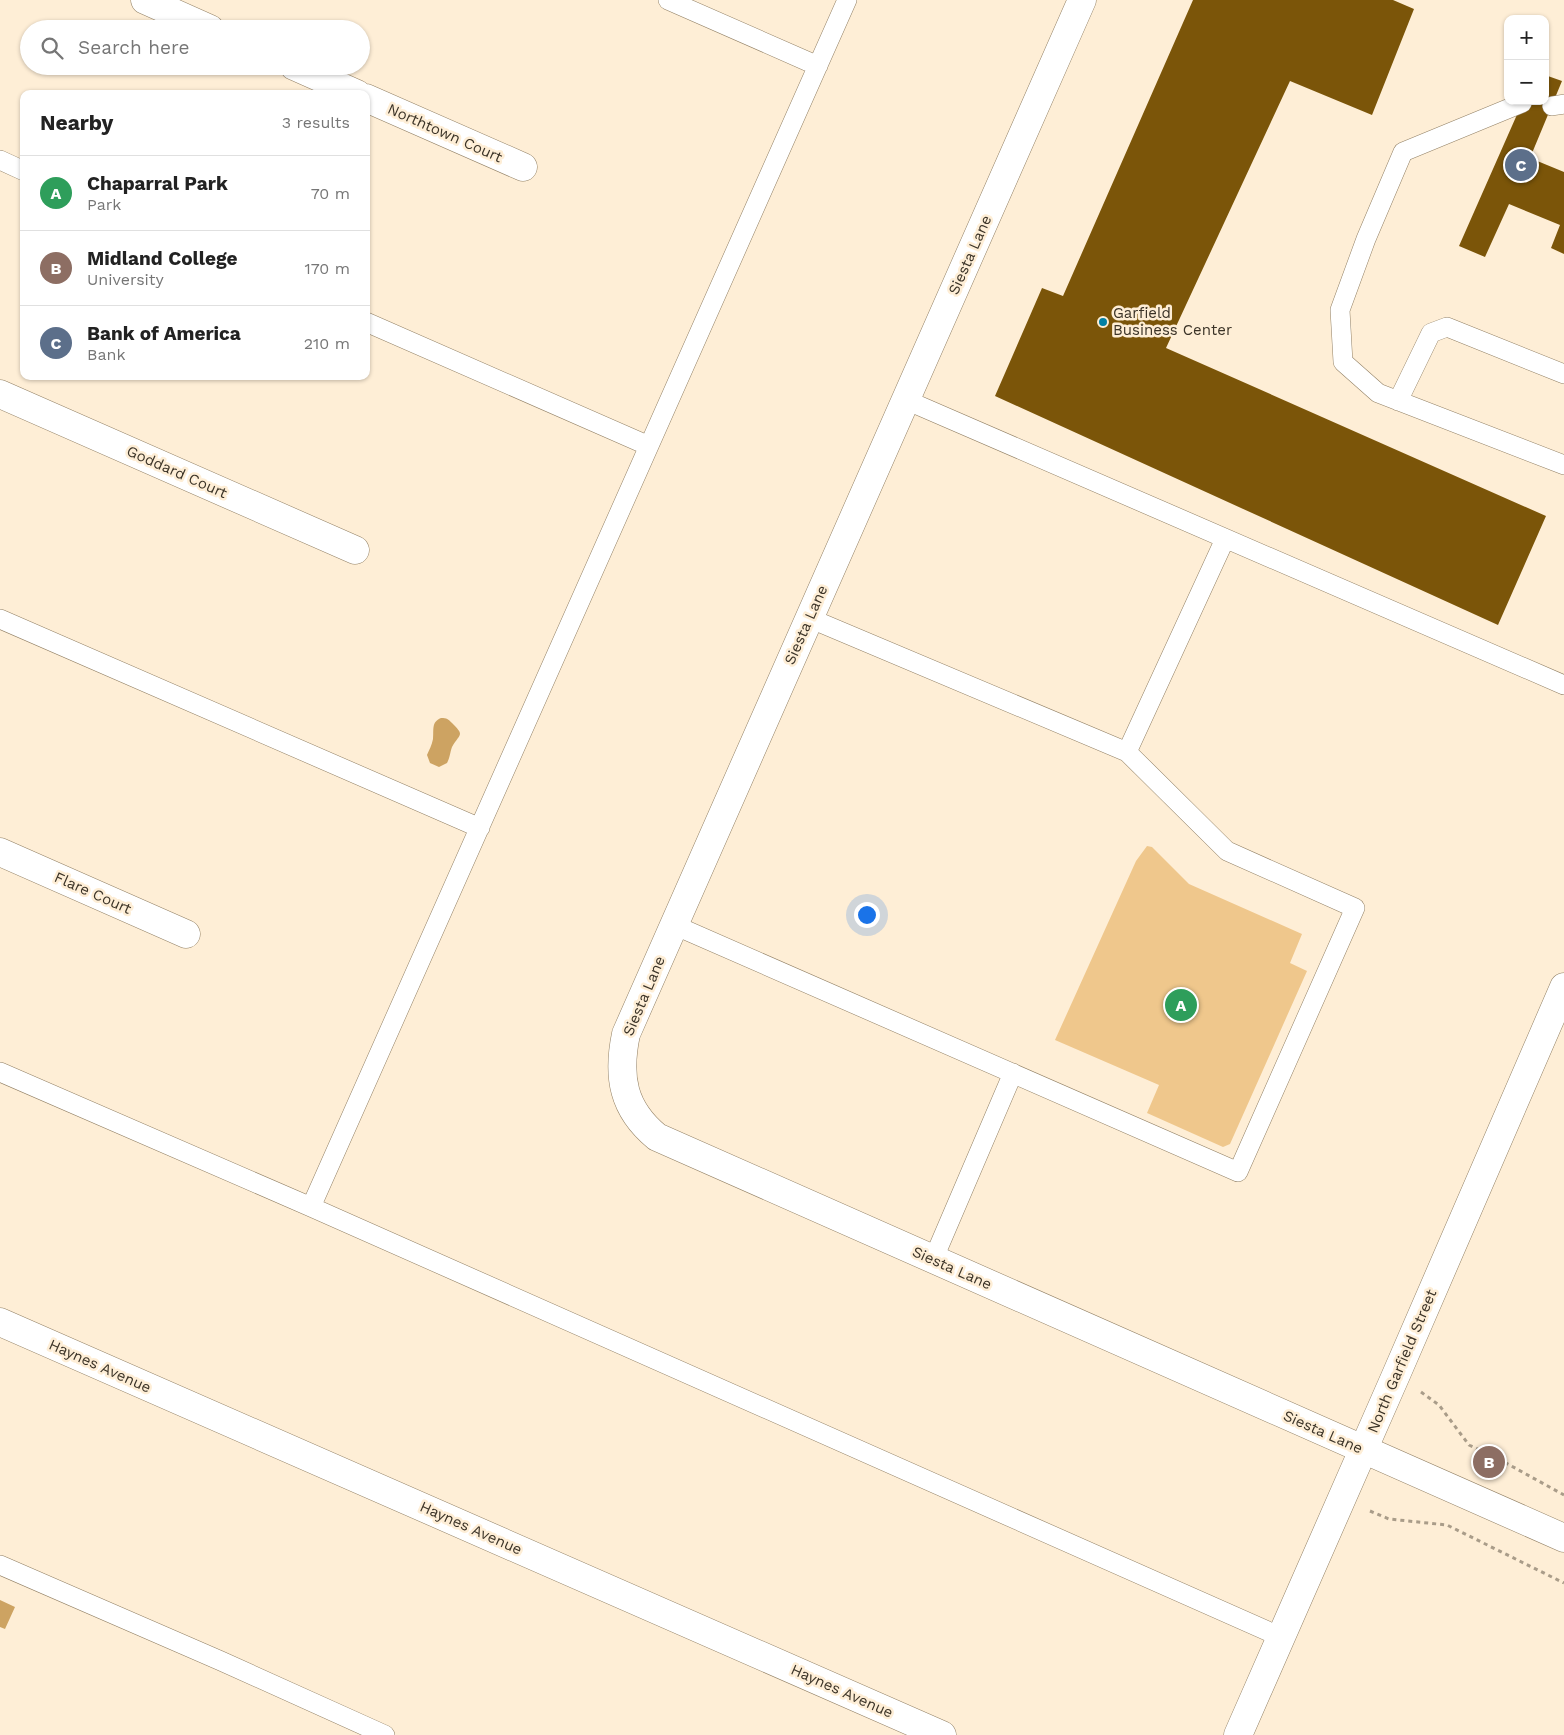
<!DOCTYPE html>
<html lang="en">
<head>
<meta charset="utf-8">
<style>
  :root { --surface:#fff; --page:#f2f2f2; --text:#222; --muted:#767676; --line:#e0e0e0; --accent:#111827 }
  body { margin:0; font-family:"Work Sans",sans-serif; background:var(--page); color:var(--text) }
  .controls { position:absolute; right:15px; top:15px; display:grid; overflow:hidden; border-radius:10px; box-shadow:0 1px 4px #0004 }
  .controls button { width:45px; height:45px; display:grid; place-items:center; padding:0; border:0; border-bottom:1px solid var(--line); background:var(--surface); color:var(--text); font:25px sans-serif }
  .you { position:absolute; left:866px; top:914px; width:18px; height:18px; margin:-12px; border:4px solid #fff; border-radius:50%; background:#1a73e8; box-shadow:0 0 0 8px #1a73e833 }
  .badge { display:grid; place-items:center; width:32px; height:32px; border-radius:50%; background:var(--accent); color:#fff; font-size:16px; font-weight:700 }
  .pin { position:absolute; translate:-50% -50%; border:2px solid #fff; box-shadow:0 1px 5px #0006 }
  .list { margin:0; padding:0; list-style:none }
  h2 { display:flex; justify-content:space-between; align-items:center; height:65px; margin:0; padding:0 20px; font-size:21px }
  h2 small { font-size:16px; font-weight:400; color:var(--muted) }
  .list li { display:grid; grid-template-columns:32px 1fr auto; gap:15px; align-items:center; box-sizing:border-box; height:75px; padding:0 20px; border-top:1px solid var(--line) }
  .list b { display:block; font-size:19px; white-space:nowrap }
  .list p { margin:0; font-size:16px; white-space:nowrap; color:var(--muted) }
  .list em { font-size:16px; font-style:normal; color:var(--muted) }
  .icon { flex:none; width:28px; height:28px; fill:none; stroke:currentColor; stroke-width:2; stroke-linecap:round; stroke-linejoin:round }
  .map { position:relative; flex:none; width:1564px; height:1735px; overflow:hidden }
  .search { position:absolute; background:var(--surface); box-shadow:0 1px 4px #0004; left:20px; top:20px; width:350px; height:55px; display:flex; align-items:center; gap:12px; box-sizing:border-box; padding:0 18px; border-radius:28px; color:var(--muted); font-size:19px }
  .panel { position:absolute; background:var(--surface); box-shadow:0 1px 4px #0004; left:20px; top:90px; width:350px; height:290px; border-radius:10px }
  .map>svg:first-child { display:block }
  .green { fill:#efc78c }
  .water { fill:#cda362 }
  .building { fill:#7b5509 }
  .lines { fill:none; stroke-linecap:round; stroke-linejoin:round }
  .lane-casing { stroke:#928065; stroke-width:20 }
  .street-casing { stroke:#928065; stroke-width:29 }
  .secondary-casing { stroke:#928065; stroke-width:29 }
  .path { stroke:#a99c89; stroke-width:3; stroke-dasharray:4 4; stroke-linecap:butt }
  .lane { stroke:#fff; stroke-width:19 }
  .street { stroke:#fff; stroke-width:28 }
  .secondary { stroke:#fff; stroke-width:28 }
  .poi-dot { fill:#0280a5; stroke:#feeed6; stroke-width:2 }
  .labels { text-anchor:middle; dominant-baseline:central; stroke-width:5; stroke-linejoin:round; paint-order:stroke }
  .street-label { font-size:15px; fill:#3b3327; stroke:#feeed6 }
  .poi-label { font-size:15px; fill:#3b3327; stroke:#feeed6; text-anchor:start }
</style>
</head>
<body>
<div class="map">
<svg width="1564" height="1735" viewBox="0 0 1564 1735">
  <rect width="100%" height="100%" fill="#feeed6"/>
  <!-- green -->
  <path class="green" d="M1147,846L1152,847L1189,884L1302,934L1290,963L1307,971L1230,1144L1223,1147L1147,1113L1159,1085L1055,1040L1136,861Z"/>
  <!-- water -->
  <path class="water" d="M441,718C447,718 448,719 452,723C465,736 460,733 452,747C450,752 450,758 447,763L439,767L430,763L427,755C429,750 432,745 433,739C434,730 431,722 441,718Z
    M0,1600L15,1607L5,1629L0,1627Z"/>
  <!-- building -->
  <path class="building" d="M1193,0H1393L1414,9L1372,115L1290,81L1166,348L1546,516L1498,625L995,396L1042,288L1063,296Z
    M1545,75L1562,81L1530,158L1564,172V254L1551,248L1560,225L1509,204L1485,257L1459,246L1523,101H1545Z"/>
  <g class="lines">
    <defs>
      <path id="lane" d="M668,0L818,66
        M1522,103L1403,152L1366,239L1340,310L1343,362L1378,393L1564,465
        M1552,106L1564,104
        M0,160L24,171
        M366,322L649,446
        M906,400L1564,685
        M1398,401L1431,333L1447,327L1564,374
        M0,619L480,828
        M1127,752L1225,539
        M674,925L1238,1172L1355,908L1227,851L1127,752L809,618
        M0,1072L311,1207L1281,1637
        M311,1207L847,0
        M933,1260L1013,1073
        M0,1565L221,1661L385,1735"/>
      <path id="street" d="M145,0L210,29
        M1082,0L626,1034C617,1077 623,1109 657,1137L1564,1538
        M294,66L357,94
        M366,98L523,167
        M0,394L355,550
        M0,852L186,934"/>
      <path id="secondary" d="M0,1322L942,1735
        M1238,1735L1396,1375L1564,987"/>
    </defs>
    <!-- lane casing -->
    <use href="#lane" class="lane-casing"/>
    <!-- street casing -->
    <use href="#street" class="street-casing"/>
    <!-- secondary casing -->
    <use href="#secondary" class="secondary-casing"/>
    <!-- path -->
    <path class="path" d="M1421,1392L1439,1405L1469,1445L1495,1457L1564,1495
      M1370,1511L1389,1519L1447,1525L1564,1583"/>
    <!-- lane -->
    <use href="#lane" class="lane"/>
    <!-- street -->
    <use href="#street" class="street"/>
    <!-- secondary -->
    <use href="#secondary" class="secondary"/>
  </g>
  <!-- markers -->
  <circle class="poi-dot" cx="1103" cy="322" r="5"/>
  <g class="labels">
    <!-- street labels -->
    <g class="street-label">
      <text transform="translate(445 133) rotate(24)">Northtown Court</text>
      <text transform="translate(970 255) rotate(-66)">Siesta Lane</text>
      <text transform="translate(177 472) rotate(24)">Goddard Court</text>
      <text transform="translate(806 625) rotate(-66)">Siesta Lane</text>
      <text transform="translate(93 893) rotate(24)">Flare Court</text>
      <text transform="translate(644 996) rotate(-67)">Siesta Lane</text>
      <text transform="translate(952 1268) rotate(24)">Siesta Lane</text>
      <text transform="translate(1402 1361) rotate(-67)">North Garfield Street</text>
      <text transform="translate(100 1366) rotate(24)">Haynes Avenue</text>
      <text transform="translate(1323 1432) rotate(24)">Siesta Lane</text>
      <text transform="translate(471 1528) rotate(24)">Haynes Avenue</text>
      <text transform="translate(842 1691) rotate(24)">Haynes Avenue</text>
    </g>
    <!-- poi labels -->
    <g class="poi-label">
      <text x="1113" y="313">Garfield<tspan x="1113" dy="17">Business Center</tspan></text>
    </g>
  </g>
</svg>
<div class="controls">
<button>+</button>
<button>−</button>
</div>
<div class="you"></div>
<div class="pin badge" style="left:1181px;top:1005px;background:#2e9e5b">A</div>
<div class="pin badge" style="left:1489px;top:1462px;background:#8d6e63">B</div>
<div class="pin badge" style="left:1521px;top:165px;background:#5c6f8a">C</div>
<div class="search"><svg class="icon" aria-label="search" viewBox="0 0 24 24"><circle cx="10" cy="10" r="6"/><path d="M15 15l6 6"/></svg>Search here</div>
<section class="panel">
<h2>Nearby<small>3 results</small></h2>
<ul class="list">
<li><span class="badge" style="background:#2e9e5b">A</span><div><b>Chaparral Park</b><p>Park</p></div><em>70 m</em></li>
<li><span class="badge" style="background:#8d6e63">B</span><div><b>Midland College</b><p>University</p></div><em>170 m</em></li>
<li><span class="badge" style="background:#5c6f8a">C</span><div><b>Bank of America</b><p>Bank</p></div><em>210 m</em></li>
</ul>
</section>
</div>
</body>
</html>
